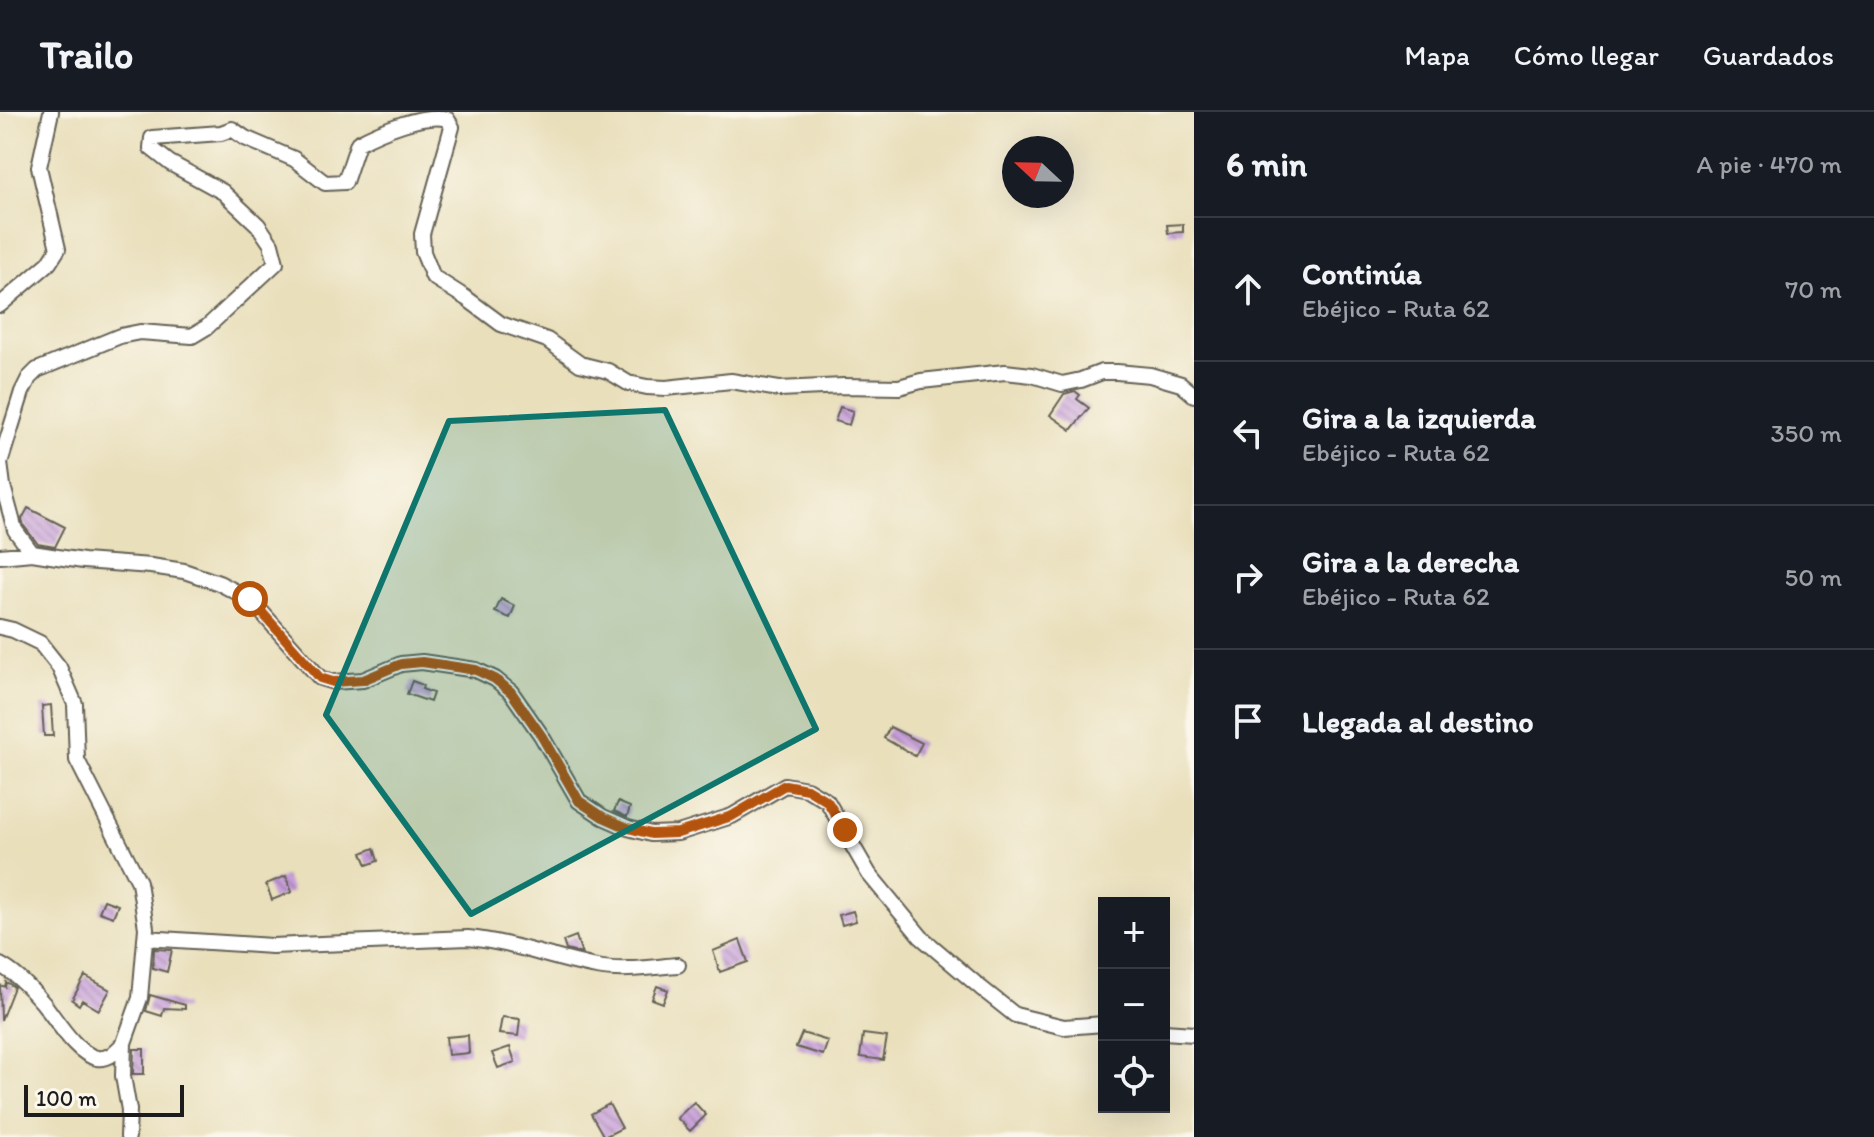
<!DOCTYPE html>
<html lang="es">
<head>
<meta charset="utf-8">
<style>
  :root { --surface:#171b24; --page:#242831; --text:#f1f3f6; --muted:#9ea1a6; --line:#363941 }
  body { margin:0; font-family:Itim,sans-serif; background:var(--page); color:var(--text) }
  .controls { position:absolute; right:24px; bottom:24px; display:grid; overflow:hidden; border-radius:0px; box-shadow:0 8px 32px #0002 }
  .controls button { width:72px; height:72px; display:grid; place-items:center; padding:0; border:0; border-bottom:2px solid var(--line); background:var(--surface); color:var(--text); font:40px sans-serif }
  .compass { position:absolute; left:1002px; top:24px; width:72px; height:72px; border-radius:50%; background:var(--surface); box-shadow:0 8px 32px #0002; rotate:292deg }
  .scale { position:absolute; left:24px; bottom:20px; width:160px; box-sizing:border-box; padding-left:8px; border:4px solid #1c1c1c; border-top:0; font-size:22px; line-height:28px; white-space:nowrap; color:#1c1c1c; -webkit-text-stroke:6px #fbf7ec; paint-order:stroke }
  .stop { position:absolute; width:24px; height:24px; margin:-18px; border:6px solid #b45309; border-radius:50%; background:#fff }
  .stop.end { background:#b45309; border-color:#fff; box-shadow:0 2px 8px #0008 }
  .list { margin:0; padding:0; list-style:none }
  h2 { display:flex; justify-content:space-between; align-items:center; height:104px; margin:0; padding:0 32px; font-size:34px }
  h2 small { font-size:26px; font-weight:400; color:var(--muted) }
  .list li { display:grid; grid-template-columns:52px 1fr auto; gap:24px; align-items:center; box-sizing:border-box; height:144px; padding:0 32px; border-top:2px solid var(--line) }
  .list b { display:block; font-size:30px; white-space:nowrap }
  .list p { margin:0; font-size:26px; white-space:nowrap; color:var(--muted) }
  .list em { font-size:26px; font-style:normal; color:var(--muted) }
  .icon { flex:none; width:44px; height:44px; fill:none; stroke:currentColor; stroke-width:2; stroke-linecap:round; stroke-linejoin:round }
  .map { position:relative; flex:none; width:1194px; height:1025px; overflow:hidden }
  header { display:flex; align-items:center; gap:48px; box-sizing:border-box; height:112px; padding:0 40px; background:var(--surface); border-bottom:2px solid var(--line) }
  header strong { font-size:38px }
  nav { display:flex; gap:44px; margin-inline-start:auto; font-size:28px }
  main { display:flex }
  aside { flex:1; background:var(--surface) }
  .map>svg:first-child { display:block }
  .building { fill:url(#building-back-hatch) }
  .lines { fill:none; stroke-linecap:round; stroke-linejoin:round }
  .minor-casing { stroke:#646054; stroke-width:18 }
  .minor { stroke:#fff; stroke-width:14 }
  .route { stroke:#b45309; stroke-width:10 }
  .marked { fill:#0f766e; fill-opacity:0.2; stroke:#0f766e; stroke-width:6; stroke-linejoin:round }
</style>
</head>
<body>
<header>
<strong>Trailo</strong>
<nav><a>Mapa</a><a>Cómo llegar</a><a>Guardados</a></nav>
</header>
<main>
<div class="map">
<svg width="1194" height="1025" viewBox="0 0 1194 1025">
  <defs>
    <pattern id="building-back-hatch" width="6" height="6" patternUnits="userSpaceOnUse" patternTransform="scale(2)"><rect width="6" height="6" fill="#c69dd9"/><path d="M-1 5l2 2M0 0l6 6M5-1l2 2" fill="none" stroke="#a07faf"/></pattern>
  </defs>
  <rect width="100%" height="100%" fill="#fbf7ec"/>
  <filter id="ink" filterUnits="userSpaceOnUse"><feTurbulence type="fractalNoise" baseFrequency=".0125" numOctaves="2"/><feDisplacementMap in="SourceGraphic" scale="16" xChannelSelector="R" yChannelSelector="G"/><feConvolveMatrix kernelMatrix="1 2 1 2 8 2 1 2 1" color-interpolation-filters="sRGB"/></filter>
  <filter id="wash" filterUnits="userSpaceOnUse"><feTurbulence type="fractalNoise" baseFrequency=".006" numOctaves="4" result="noise"/><feDisplacementMap in="SourceGraphic" scale="32" xChannelSelector="R" yChannelSelector="G"/><feGaussianBlur stdDeviation="1.8" result="paint"/><feColorMatrix in="noise" values="0 0 0 0 0 0 0 0 0 0 0 0 0 0 0 0 0 1.4 0 .05"/><feComposite in="paint" operator="in"/></filter>
  <g filter="url(#wash)">
    <rect width="100%" height="100%" fill="#e9dfbb"/>
    <g id="blocks">
      <!-- building -->
      <path class="building" d="M1183,112V120L1168,121L1167,113Z
        M1075,279L1080,283L1077,287L1089,296L1071,318L1050,303L1064,282Z
        M840,295L853,299L849,313L835,309Z
        M28,396L65,415L55,435L38,432L24,414L22,407Z
        M501,487L515,494L510,506L495,500Z
        M412,569L423,573L422,577L433,581L430,590L407,582Z
        M51,593L53,624H44L42,594Z
        M890,615L922,631L915,644L884,626Z
        M618,690L630,695L627,705L614,699Z
        M374,736L378,749L367,753L362,741Z
        M286,764L292,780L272,788L266,772Z
        M104,788L118,793L113,805L99,800Z
        M853,799L856,809L842,813L839,803Z
        M576,824L582,842L566,838L563,829Z
        M740,828L748,850L720,860L713,839Z
        M154,837L172,838L167,860L153,856Z
        M85,864L110,878L99,898L82,888L79,893L72,888Z
        M6,870L14,875L1,908L0,873L5,875Z
        M657,874L668,878L663,891L652,887Z
        M150,883L185,893V897L164,896L162,904L146,899Z
        M502,905L520,907L518,924L499,922Z
        M802,921L828,929L823,943L796,935Z
        M863,922L887,925L883,948L860,945Z
        M468,923L469,941L448,943L446,925Z
        M510,935L515,950L498,956L492,941Z
        M134,937H144V962H133Z
        M694,990L706,1003L690,1019L677,1006Z
        M609,992L622,1016L604,1025L591,1002Z"/>
    </g>
  </g>
  <g filter="url(#ink)">
    <use href="#blocks" fill-opacity="0" stroke="#646054" stroke-width="2"/>
    <g class="lines">
      <defs>
        <path id="minor" d="M0,193L49,151L58,137L39,55L51,0
          M32,441L15,418L3,374L0,351L22,280L29,266L37,258L120,224L140,220L192,224L207,215L276,151L271,132L258,113L223,80L170,51L151,36L152,26L221,21L232,17L245,26L294,47L325,71L345,70L358,31C378,20 426,0 447,7L452,15L422,122L423,140L433,165L466,186L501,212L547,228L580,252L608,259L628,271L647,275L666,276L731,269L779,277L844,274L899,275L921,269L1005,260L1032,263L1062,272L1081,268L1102,260H1117L1150,263L1181,272L1194,283
          M0,444L32,441L83,449L151,454L184,459L219,471L250,487L320,566L333,570L363,568L401,552L422,550L476,558L495,567L511,580L541,623L579,689L603,705L628,716L651,722L678,721L732,704L785,673L807,677L827,689L869,762L921,825L981,876L1015,903L1064,915L1104,912
          M0,515L13,518L40,531L59,555L75,592L77,648L139,770L146,816L140,886L124,931L123,964L129,998L128,1025
          M145,826L272,834L468,826C512,830 553,847 597,855C623,860 652,855 678,853
          M0,853C17,862 31,877 43,891C56,907 76,942 97,946C109,948 116,939 124,931
          M1164,920L1194,922"/>
      </defs>
      <!-- minor casing -->
      <use href="#minor" class="minor-casing"/>
      <!-- minor -->
      <use href="#minor" class="minor"/>
    </g>
  </g>
  <g class="lines" filter="url(#ink)">
    <!-- route -->
    <path class="route" d="M250,487L320,566L333,570L363,568L401,552L422,550L476,558L495,567L511,580L541,623L579,689L603,705L628,716L651,722L678,721L732,704L785,673L807,677L827,689L845,718"/>
  </g>
  <!-- marked area -->
  <path class="marked" d="M665,298L816,617L471,802L326,603L449,309Z"/>
</svg>
<div class="controls">
<button>+</button>
<button>−</button>
<button><svg class="icon" aria-label="locate" viewBox="0 0 24 24"><circle cx="12" cy="12" r="6"/><path d="M12 2v4M12 18v4M2 12h4M18 12h4"/></svg></button>
</div>
<svg class="compass" viewBox="-18 -18 36 36"><path d="M0-13l5 13h-10z" fill="#e53935"/><path d="M0 13l5-13h-10z" fill="#9ea1a6"/></svg>
<div class="scale">100 m</div>
<div class="stop" style="left:250px;top:487px"></div>
<div class="stop end" style="left:845px;top:718px"></div>
</div>
<aside>
<h2>6 min<small>A pie · 470 m</small></h2>
<ul class="list">
<li><svg class="icon" aria-label="ahead" viewBox="0 0 24 24"><path d="M12 20V5M6 11l6-6 6 6"/></svg><div><b>Continúa</b><p>Ebéjico - Ruta 62</p></div><em>70 m</em></li>
<li><svg class="icon" aria-label="left" viewBox="0 0 24 24"><path d="M17 20v-9H6M10 6l-5 5 5 5"/></svg><div><b>Gira a la izquierda</b><p>Ebéjico - Ruta 62</p></div><em>350 m</em></li>
<li><svg class="icon" aria-label="right" viewBox="0 0 24 24"><path d="M7 20v-9h11M14 6l5 5-5 5"/></svg><div><b>Gira a la derecha</b><p>Ebéjico - Ruta 62</p></div><em>50 m</em></li>
<li><svg class="icon" aria-label="arrive" viewBox="0 0 24 24"><path d="M6 21V4h12l-3 4 3 4H6"/></svg><div><b>Llegada al destino</b></div></li>
</ul>
</aside>
</main>
</body>
</html>
